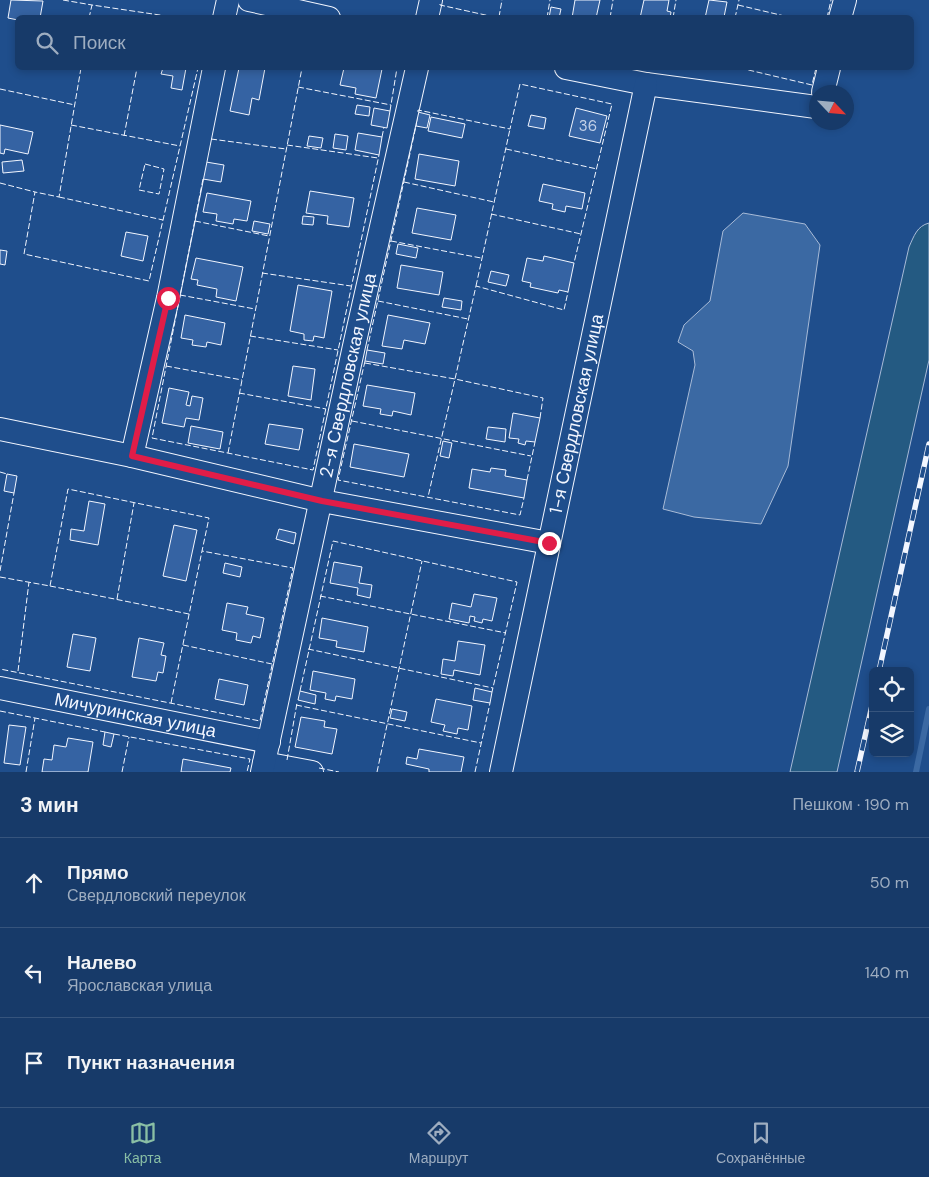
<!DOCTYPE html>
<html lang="ru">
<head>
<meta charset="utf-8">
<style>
  :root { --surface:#173a69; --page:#20416f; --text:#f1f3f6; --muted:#9eadc0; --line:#36547d; --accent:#8abfa5 }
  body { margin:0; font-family:"DM Sans",sans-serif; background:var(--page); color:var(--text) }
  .controls { position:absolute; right:15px; bottom:15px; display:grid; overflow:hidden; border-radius:8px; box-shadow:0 2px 8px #0003 }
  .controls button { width:45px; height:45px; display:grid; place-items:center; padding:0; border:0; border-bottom:1px solid var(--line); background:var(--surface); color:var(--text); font:25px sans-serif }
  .compass { position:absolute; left:809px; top:85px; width:45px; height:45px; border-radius:50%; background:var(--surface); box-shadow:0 2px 8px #0003; rotate:116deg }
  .stop { position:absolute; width:15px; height:15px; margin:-11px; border:4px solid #e11d48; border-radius:50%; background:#fff }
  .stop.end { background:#e11d48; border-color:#fff; box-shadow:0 1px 5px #0008 }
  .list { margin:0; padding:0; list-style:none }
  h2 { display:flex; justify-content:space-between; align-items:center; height:65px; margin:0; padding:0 20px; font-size:21px }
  h2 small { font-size:16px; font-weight:400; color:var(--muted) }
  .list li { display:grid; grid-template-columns:32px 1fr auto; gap:15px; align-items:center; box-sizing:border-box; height:90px; padding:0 20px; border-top:1px solid var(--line) }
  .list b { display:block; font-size:19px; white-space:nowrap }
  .list p { margin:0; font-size:16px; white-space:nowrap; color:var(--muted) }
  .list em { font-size:16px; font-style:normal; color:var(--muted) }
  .icon { flex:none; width:28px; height:28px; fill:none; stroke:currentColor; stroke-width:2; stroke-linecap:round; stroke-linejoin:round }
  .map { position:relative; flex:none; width:929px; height:772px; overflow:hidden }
  .search { position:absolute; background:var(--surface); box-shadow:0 2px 8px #0003; left:15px; right:15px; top:15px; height:55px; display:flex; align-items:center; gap:12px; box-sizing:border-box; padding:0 18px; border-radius:8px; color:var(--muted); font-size:19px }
  .sheet { height:335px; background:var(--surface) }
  nav { display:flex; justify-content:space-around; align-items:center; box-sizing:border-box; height:70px; border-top:1px solid var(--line); background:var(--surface); font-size:14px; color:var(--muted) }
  nav a { display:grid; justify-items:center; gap:2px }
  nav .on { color:var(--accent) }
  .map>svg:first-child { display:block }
  .green { fill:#245a82; stroke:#a8bbd7 }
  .water { fill:#3b69a3; stroke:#a8bbd7 }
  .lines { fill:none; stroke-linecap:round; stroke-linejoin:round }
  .stream { stroke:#3b69a3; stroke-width:6 }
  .building { fill:#3563a3; stroke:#f2f6ff }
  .minor-casing { stroke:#f2f6ff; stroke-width:24 }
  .minor { stroke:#1f4e8c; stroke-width:22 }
  .rail-casing { stroke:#f2f6ff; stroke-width:5.5 }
  .rail { stroke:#1f4e8c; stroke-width:4; stroke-dasharray:11; stroke-linecap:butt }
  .fence { stroke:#f2f6ff; stroke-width:1; stroke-dasharray:6 2.5; stroke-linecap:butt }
  .route { stroke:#e11d48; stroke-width:6 }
  .labels { text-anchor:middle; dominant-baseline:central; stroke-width:4; stroke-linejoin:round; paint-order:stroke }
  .number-label { font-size:15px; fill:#c3d1e8 }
  .street-label { font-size:18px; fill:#f2f6ff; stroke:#1f4e8c }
</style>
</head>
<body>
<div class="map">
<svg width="929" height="772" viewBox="0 0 929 772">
  <rect width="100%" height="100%" fill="#1f4e8c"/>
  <!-- green -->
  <path class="green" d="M929,223V360L837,772H790L909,247C914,236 917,226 929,223Z"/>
  <!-- water -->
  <path class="water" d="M743,213L805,224L820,245L788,466L761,524L694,517L663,509L695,365L693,351L678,342L684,325L710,301L723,231Z"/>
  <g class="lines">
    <!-- stream -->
    <path class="stream" d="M916,772L929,709"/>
  </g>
  <!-- building -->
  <path class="building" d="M11,0L43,1L40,18H18V20L8,18Z
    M575,0H600L596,18H572Z
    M644,0H669L667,11L671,12L670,18H640Z
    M709,0L727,2L724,17L725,18H705Z
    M551,7L561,9L559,18H549Z
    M163,68H186L182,90L171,88L173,76L161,74Z
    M239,68H265L259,100L252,98L249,115L230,111Z
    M344,68L382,69L376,98L355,94L356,88L340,85Z
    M357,105L370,107L369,116L355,114Z
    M374,108L390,111L387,128L371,125Z
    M576,108L607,116L600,143L569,136Z
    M418,112L430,115L427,128L416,126Z
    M531,115L546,118L544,129L528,126Z
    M431,117L465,124L462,138L428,131Z
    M0,125L33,132L28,154L5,149L4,154L0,153Z
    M358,133L382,137L379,155L355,150Z
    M335,134L348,136L346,150L333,148Z
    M309,136L323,138L321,148L307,146Z
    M419,154L459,161L455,186L415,179Z
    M22,160L24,171L3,173L2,162Z
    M206,162L224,165L221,182L203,179Z
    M543,184L585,193L582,209L566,206L565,212L552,209L553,204L539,201Z
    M310,191L354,198L349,227L327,224L328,216L306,213Z
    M207,193L251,201L247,221L234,219L233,224L216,221L217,214L203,212Z
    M417,208L456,215L451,240L412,233Z
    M303,216L314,217L313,225L302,224Z
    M254,221L270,224L268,234L252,231Z
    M126,232L148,236L143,261L121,256Z
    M398,244L418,248L416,258L396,254Z
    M0,250L7,251L5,265L0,264Z
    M544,256L574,263L568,292L559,290L558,293L530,287L531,283L522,281L527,258L543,261Z
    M196,258L243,267L236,301L216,297L217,289L197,285L198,280L191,279Z
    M401,265L443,272L439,295L397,288Z
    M491,271L509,275L506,286L488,282Z
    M298,285L332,291L324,338L314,336L313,341L304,340V334L290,331Z
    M444,298L462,301L461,310L442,307Z
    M185,315L225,323L221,345L207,342L206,347L192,345L193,340L181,338Z
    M388,315L430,323L425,344L404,340L402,349L382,346Z
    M367,350L385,353L383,364L365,361Z
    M293,366L315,369L311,400L288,396Z
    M367,385L415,393L411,415L393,411L392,416L380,414L381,409L363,406Z
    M169,388L189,392L186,405L190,406L192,396L203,398L199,420L186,418L184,427L162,423Z
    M513,413L540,418L535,442L526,441L525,445L518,443L519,439L509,438Z
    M269,424L303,429L299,450L265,444Z
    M191,426L223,432L220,449L188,443Z
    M488,427L506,429L505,442L486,439Z
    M443,441L452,443L449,458L440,456Z
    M354,444L409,454L404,477L350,467Z
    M491,468L506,470L505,476L527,480L524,498L469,488L472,469L490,472Z
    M7,474L17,476L14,493L4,491Z
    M89,501L105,504L98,545L70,540L71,529L84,531Z
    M174,525L197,530L186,581L163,576Z
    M279,529L296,533L294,544L276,539Z
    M334,562L362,567L359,583L372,585L370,598L357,595L358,588L330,583Z
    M225,563L242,567L240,577L223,573Z
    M474,594L497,598L492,621L483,619L482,623L474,621L475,617L470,616L469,623L449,619L452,603L471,607Z
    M227,603L248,607L246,614L264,618L260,638L253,636L251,643L236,640L237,633L222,630Z
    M322,618L368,627L364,652L336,647L337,641L319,638Z
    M73,634L96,638L90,671L67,667Z
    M139,638L164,643L161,655L166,656L163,673L158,672L156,681L132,677Z
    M458,641L485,645L480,675L454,670L453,676L441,674L443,659L455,661Z
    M313,671L355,679L352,699L336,696L335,701L325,699L326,693L310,690Z
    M219,679L248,685L244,705L215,699Z
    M475,688L492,692L490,703L473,700Z
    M300,691L316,695L315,704L298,700Z
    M436,699L472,706L468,730L458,728L457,734L443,731L445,725L431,722Z
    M392,709L407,712L405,721L390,718Z
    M301,717L325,721L324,727L337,729L332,754L295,747Z
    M9,725L26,727L20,765L4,763Z
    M105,732L114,734L111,747L103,745Z
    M68,738L93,742L88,772H42L44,759L52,760L54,745L66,747Z
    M419,749L464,757L461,772H429V769L406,764L407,757L417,759Z
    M183,759L231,768L230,772H181Z"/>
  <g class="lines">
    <defs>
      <g id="minor">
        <path d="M249,0L329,18"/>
        <path d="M224,18L228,0"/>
        <path d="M427,18L431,0"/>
        <path d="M840,18L845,0"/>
        <path d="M566,68L646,84L816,107"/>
        <path d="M823,92L829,68"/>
        <path d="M0,429L132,456L322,501L549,543"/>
        <path d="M132,456L168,298L214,68"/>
        <path id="s1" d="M0,688L269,742"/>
        <path d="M264,763L312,772"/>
        <path id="s2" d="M262,772L354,346L417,68"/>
        <path id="s3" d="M501,772L646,84"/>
      </g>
    </defs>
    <!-- minor casing -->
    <use href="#minor" class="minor-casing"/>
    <!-- minor -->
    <use href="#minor" class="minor"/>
    <defs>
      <path id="rail" d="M879,671L929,444
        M857,772L873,701"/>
    </defs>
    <!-- rail casing -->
    <use href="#rail" class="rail-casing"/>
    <!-- rail -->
    <use href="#rail" class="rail"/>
    <!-- fence -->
    <path class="fence" d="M63,0L92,5
      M440,4V5L499,18
      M738,5L793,18
      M499,17L502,0
      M89,18L92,5L180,18
      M547,18L550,0
      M610,18L613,0
      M673,18L676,0
      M735,18L739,0
      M827,18L831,0
      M81,68L59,197L35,192L24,254L149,281L198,68
      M740,68L812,85L816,68
      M298,87L391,105
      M0,89L75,105
      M390,111L397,68
      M418,112V110L510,129L520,84L612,104L574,263
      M71,125L180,146
      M124,136L137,68
      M382,137L384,127
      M211,139L286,149
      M287,145L378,158
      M506,149L597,169
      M145,164L164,169L159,194L139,190Z
      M203,179L152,438L313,470L379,155
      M404,182L494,202
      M0,183L35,192
      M59,197L163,220
      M491,214L581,234
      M195,221L269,236
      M391,241L481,258
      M262,273L351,286
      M476,286L510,129
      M180,295L255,309
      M378,301L468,319
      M250,336L338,350
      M367,350L416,126
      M365,361L338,480L520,515L524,498
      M365,363L455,379L428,497
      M166,366L242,380
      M239,393L326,409
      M540,418L543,398L455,379L476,286L564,310L568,292
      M352,421L531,456
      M228,453L302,68
      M0,472L7,474
      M527,480L535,442
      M0,571L14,493
      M0,577L50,586L68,489L209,518L202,551L293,568L260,721L0,669
      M50,586L189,614
      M320,596L506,633
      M117,599L134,503
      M183,645L272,664
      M308,649L493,688
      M18,671L29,582
      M300,691L333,541L517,582L492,692
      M171,703L202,551
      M296,705L481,743
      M0,711L105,732
      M114,734L250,759L247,772
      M287,760L297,703
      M319,768L339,772
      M26,772L35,718
      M122,772L129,737
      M377,772L422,561
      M475,772L490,703"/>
  </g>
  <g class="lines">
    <!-- route -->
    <path class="route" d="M168,298L132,456L322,501L549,543"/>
  </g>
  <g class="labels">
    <!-- number labels -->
    <g class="number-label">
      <text x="588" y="126">36</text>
    </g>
    <!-- street labels -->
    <g class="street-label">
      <text stroke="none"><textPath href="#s2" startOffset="406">2-я Свердловская улица</textPath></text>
      <text stroke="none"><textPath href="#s3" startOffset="366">1-я Свердловская улица</textPath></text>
      <text stroke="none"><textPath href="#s1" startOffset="138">Мичуринская улица</textPath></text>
    </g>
  </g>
</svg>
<div class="controls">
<button><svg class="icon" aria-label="locate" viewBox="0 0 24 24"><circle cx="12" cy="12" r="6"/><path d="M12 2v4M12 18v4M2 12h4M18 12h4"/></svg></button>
<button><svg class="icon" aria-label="layers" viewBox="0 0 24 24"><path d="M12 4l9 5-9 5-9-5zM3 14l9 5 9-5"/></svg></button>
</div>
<svg class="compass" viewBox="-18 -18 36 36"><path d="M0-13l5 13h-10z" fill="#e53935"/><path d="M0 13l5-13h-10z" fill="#9eadc0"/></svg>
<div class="stop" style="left:168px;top:298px"></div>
<div class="stop end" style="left:549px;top:543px"></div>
<div class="search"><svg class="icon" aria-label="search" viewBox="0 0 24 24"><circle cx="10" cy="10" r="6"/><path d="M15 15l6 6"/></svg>Поиск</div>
</div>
<section class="sheet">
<h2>3 мин<small>Пешком · 190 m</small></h2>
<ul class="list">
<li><svg class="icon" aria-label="ahead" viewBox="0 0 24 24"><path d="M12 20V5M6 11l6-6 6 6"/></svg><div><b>Прямо</b><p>Свердловский переулок</p></div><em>50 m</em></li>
<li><svg class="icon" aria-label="left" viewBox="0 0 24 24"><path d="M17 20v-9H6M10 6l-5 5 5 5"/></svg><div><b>Налево</b><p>Ярославская улица</p></div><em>140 m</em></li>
<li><svg class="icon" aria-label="arrive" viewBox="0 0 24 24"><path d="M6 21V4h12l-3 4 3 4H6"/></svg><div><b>Пункт назначения</b></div></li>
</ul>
</section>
<nav>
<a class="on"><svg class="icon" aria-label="map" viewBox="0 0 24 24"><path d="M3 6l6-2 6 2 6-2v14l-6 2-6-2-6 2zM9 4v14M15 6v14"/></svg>Карта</a>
<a><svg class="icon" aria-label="directions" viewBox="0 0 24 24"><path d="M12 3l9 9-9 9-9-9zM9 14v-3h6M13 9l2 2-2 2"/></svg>Маршрут</a>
<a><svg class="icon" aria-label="saved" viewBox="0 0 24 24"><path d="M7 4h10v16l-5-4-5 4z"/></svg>Сохранённые</a>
</nav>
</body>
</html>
